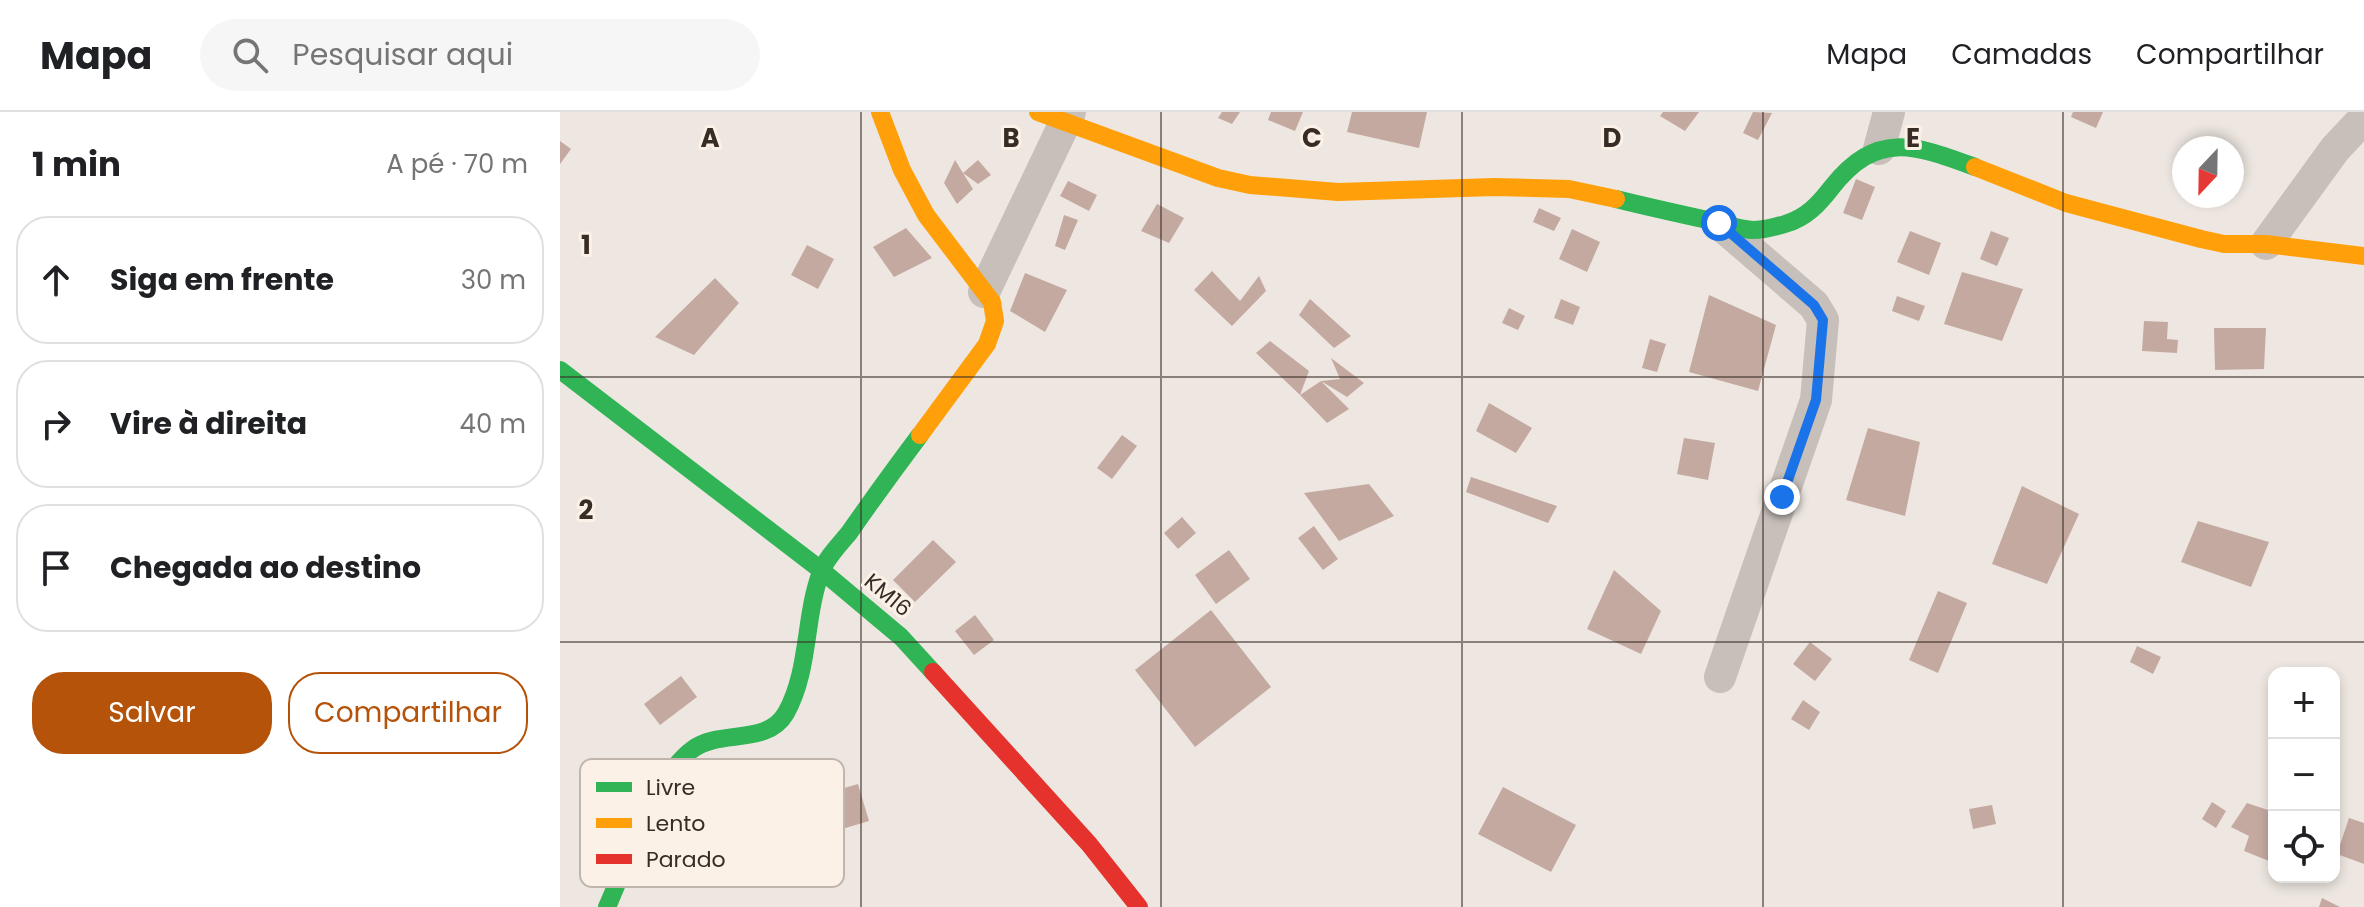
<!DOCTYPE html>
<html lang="pt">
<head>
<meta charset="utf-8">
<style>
  :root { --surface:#fff; --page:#f6f6f6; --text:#202124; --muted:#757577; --line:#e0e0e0; --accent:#b45309 }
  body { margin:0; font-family:Poppins,sans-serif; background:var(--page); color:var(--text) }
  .controls { position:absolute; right:24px; bottom:24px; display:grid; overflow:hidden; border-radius:16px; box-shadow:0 4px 12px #0003 }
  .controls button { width:72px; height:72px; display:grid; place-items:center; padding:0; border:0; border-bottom:2px solid var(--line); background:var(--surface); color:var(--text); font:40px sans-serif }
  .compass { position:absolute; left:1612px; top:24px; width:72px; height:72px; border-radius:50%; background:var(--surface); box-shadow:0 4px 12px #0003; rotate:202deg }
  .stop { position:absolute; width:24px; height:24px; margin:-18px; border:6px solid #1a73e8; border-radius:50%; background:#fff }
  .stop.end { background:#1a73e8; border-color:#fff; box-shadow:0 2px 8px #0008 }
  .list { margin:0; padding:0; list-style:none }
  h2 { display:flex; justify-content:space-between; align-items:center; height:104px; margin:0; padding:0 32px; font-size:34px }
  h2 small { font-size:26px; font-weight:400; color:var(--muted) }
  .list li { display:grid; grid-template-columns:52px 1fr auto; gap:24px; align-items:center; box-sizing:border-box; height:128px; margin:0 16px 16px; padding:0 16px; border:2px solid var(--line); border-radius:32px }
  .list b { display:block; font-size:30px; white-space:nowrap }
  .list em { font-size:26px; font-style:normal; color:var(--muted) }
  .actions { display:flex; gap:16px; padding:24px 32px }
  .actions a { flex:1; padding:18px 0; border:2px solid var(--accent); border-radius:32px; text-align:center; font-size:28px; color:var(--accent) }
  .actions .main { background:var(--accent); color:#fff }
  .icon { flex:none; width:44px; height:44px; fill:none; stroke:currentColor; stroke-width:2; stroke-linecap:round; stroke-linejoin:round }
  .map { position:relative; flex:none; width:1804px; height:795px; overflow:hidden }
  header { display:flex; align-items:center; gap:48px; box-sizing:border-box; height:112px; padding:0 40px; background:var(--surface); border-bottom:2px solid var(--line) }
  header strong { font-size:38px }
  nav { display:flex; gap:44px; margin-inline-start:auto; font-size:28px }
  .search { width:560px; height:72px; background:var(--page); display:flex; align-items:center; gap:20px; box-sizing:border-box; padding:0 28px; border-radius:44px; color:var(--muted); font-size:30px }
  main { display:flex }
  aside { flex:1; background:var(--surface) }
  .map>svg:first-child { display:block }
  .building { fill:#c4a9a1 }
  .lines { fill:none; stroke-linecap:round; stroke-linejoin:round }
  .street { stroke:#c7bfb9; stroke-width:32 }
  .fast { stroke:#30b455; stroke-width:18 }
  .slow { stroke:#ff9f0a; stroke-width:18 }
  .jam { stroke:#e5322d; stroke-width:18 }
  .route { stroke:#1a73e8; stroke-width:10 }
  .grid { fill:none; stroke:#382c27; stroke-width:2; stroke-opacity:0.55 }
  .labels { text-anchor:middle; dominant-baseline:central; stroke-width:6; stroke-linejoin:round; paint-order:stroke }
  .street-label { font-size:22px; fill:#382c27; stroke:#fbf1e7 }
  .key { fill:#fbf1e7; stroke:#c0b6ad; stroke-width:2 }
  .key-label { font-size:22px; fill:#382c27 }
  .grid-label { font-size:26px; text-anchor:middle; font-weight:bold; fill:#382c27; stroke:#fbf1e7; stroke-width:6; stroke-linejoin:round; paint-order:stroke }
</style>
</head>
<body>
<header>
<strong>Mapa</strong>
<div class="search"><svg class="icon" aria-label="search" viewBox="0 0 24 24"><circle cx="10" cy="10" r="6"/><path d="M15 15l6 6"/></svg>Pesquisar aqui</div>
<nav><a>Mapa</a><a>Camadas</a><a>Compartilhar</a></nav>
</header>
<main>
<aside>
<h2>1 min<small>A pé · 70 m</small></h2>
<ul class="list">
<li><svg class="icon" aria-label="ahead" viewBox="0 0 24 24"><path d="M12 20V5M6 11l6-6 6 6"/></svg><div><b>Siga em frente</b></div><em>30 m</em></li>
<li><svg class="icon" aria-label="right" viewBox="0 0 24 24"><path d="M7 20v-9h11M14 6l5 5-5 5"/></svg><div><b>Vire à direita</b></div><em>40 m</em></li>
<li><svg class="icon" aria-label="arrive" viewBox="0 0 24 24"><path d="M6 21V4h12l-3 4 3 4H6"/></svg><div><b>Chegada ao destino</b></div></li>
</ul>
<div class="actions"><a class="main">Salvar</a><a>Compartilhar</a></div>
</aside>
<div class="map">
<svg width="1804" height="795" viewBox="0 0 1804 795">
  <rect width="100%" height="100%" fill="#eee7e1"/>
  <!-- building -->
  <path class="building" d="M662,0H680L672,12L658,6Z
    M711,0H743L735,19L708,8Z
    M792,0H867L859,36L787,20Z
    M1103,0H1139L1125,19L1100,4Z
    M1193,0L1212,1L1198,28L1183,21Z
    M1513,0H1543L1536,16L1511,5Z
    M0,29L11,37L0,52Z
    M395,48L403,61L418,48L431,63L418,72L403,61L413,77L397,92L384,71Z
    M1296,67L1315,75L1302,108L1283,101Z
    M508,69L537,83L529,99L500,84Z
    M597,92L624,106L609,131L581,119Z
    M979,96L1001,106L994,119L973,110Z
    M504,103L518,108L505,138L495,134Z
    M346,116L372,146L334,165L313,135Z
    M1012,117L1040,130L1027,160L999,147Z
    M1350,119L1381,131L1369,163L1337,150Z
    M1431,119L1449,126L1437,154L1420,147Z
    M247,133L274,147L258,177L231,163Z
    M652,159L680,189L699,164L706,179L672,214L634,178Z
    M1402,160L1463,177L1442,229L1384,212Z
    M465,161L507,178L485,220L450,199Z
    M155,166L179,191L134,243L95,225Z
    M1149,183L1216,213L1198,279L1129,260Z
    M1337,184L1365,194L1359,209L1332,199Z
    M750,187L770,205L791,224L774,236L739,203Z
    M1001,187L1020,195L1013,213L994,206Z
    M949,196L965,204L958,218L942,211Z
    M1584,209L1608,210L1607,227L1618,228L1617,241L1582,239Z
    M1654,216H1706L1704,257L1655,258Z
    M1090,227L1106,232L1097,260L1082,256Z
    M710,229L749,259L740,283L696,241Z
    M771,246L804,271L787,285L761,269L789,297L767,311L740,283L761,269L780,267Z
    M929,291L972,316L956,341L916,319Z
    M1308,316L1360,330L1345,404L1286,388Z
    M562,323L577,334L552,367L537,356Z
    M1124,326L1155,331L1148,368L1117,362Z
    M911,365L982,389L997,394L988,411L906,380Z
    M809,372L834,404L779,429L744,381Z
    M1462,374L1519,402L1487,472L1432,452Z
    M622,405L636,421L618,437L604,421Z
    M1638,409L1709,430L1691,475L1621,450Z
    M754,414L778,447L763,458L738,426Z
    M373,428L396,450L355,490L333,468Z
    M669,438L690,467L656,492L635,463Z
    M1054,458L1101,499L1081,542L1027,517Z
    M1378,479L1407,491L1378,561L1349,548Z
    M651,498L711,575L635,635L575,558Z
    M415,503L434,528L414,543L395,519Z
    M1250,530L1272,547L1255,569L1233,552Z
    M1577,534L1601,545L1593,562L1570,550Z
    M121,564L137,585L100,613L84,592Z
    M1243,588L1260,600L1249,618L1231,607Z
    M298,672L309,709L262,723L250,686Z
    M943,675L1016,713L991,760L918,722Z
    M1652,690L1666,699L1656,716L1642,707Z
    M1687,691L1714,700V751L1684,739L1689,724L1671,715Z
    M1432,693L1436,712L1413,717L1409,697Z
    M1789,706L1804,711V752L1777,742Z
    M1762,786L1780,795H1759Z"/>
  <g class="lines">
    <!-- street -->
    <path class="street" d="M1319,37L1329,0
      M1706,132L1775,37L1804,6
      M424,180L510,0
      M1160,565L1256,288L1263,208L1254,193L1161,113"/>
    <!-- fast -->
    <path class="fast" d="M1056,87C1088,95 1120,102 1152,109C1165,112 1181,118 1194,118C1204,118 1215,115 1225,112C1246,106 1259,92 1272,75C1317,18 1355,33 1415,55
      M0,258L261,458L341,525L373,560
      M47,795C67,751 95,664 133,637C160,617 207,634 226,601C250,558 244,505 261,460C266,446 280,432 289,421C312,388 336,355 360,323"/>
    <!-- slow -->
    <path class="slow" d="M320,0L342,58L366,103L432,190L435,209L427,232L360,323
      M478,0L658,66L690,73L778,80L934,75L1009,77L1056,87
      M1415,55L1506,91L1641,127L1664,132H1706L1804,144"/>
    <!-- jam -->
    <path class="jam" d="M373,560L529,732L579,795"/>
  </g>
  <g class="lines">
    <!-- route -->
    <path class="route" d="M1159,111L1254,193L1263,208L1256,288L1222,385"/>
  </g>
  <!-- grid -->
  <path class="grid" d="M301,0V795M601,0V795M902,0V795M1203,0V795M1503,0V795M0,265H1804M0,530H1804"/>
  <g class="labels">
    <!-- street labels -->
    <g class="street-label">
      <text transform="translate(328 483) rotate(40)">KM16</text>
    </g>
  </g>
  <!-- legend -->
  <rect x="20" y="647" width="264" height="128" rx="12" class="key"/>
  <rect x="36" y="670" width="36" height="10" fill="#30b455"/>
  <rect x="36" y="706" width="36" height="10" fill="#ff9f0a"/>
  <rect x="36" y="742" width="36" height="10" fill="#e5322d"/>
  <g class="key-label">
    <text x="86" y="683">Livre</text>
    <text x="86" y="719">Lento</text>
    <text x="86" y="755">Parado</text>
  </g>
  <g class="grid-label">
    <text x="150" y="35">A</text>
    <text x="451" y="35">B</text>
    <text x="752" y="35">C</text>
    <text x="1052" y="35">D</text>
    <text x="1353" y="35">E</text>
    <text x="26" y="142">1</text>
    <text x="26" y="407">2</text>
  </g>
</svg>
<div class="controls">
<button>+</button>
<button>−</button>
<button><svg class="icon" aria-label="locate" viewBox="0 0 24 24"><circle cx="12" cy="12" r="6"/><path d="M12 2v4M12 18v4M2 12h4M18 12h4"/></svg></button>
</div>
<svg class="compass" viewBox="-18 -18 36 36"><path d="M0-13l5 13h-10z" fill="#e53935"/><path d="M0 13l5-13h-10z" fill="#757577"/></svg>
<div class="stop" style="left:1159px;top:111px"></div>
<div class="stop end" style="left:1222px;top:385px"></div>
</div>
</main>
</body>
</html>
